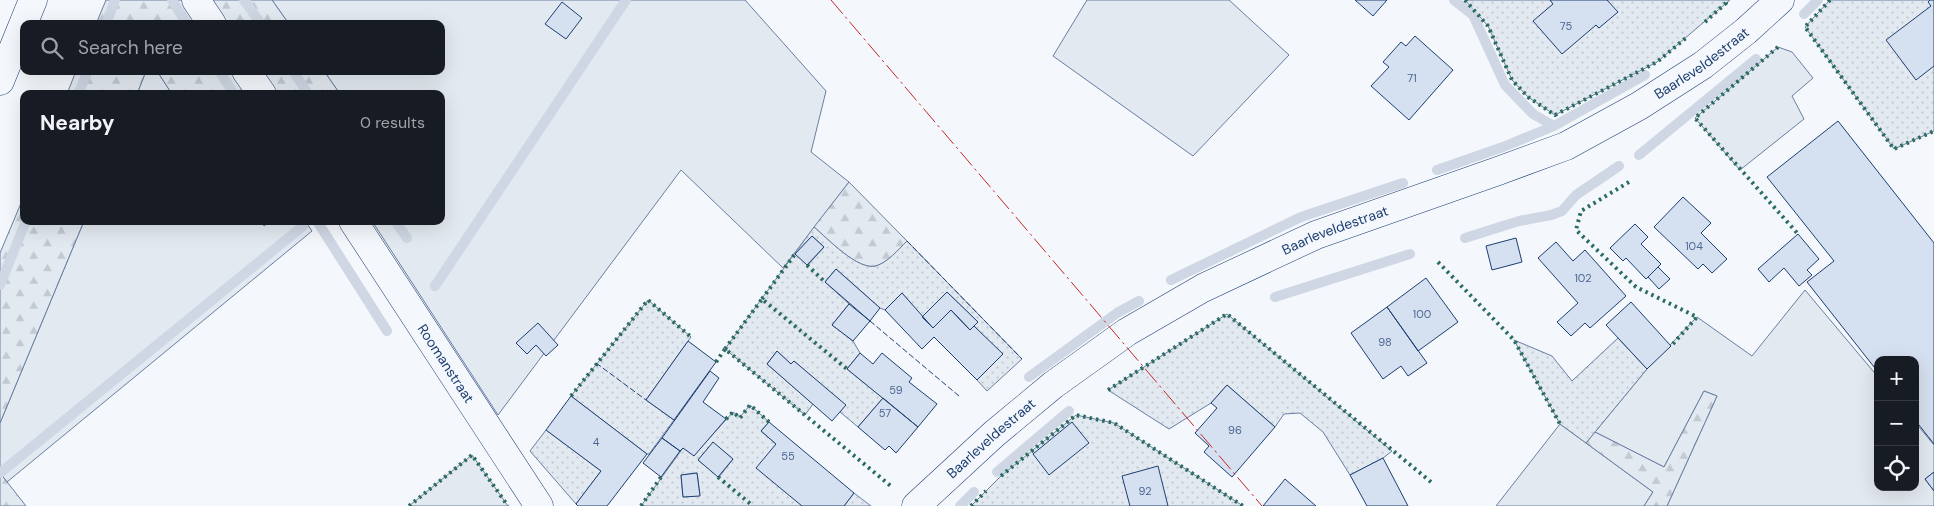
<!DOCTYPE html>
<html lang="en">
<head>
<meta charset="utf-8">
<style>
  :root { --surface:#171b24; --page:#242831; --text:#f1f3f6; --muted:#9ea1a6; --line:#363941 }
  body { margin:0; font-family:"DM Sans",sans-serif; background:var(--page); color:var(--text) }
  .controls { position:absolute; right:15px; bottom:15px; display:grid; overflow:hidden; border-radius:10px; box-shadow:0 5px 20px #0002 }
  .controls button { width:45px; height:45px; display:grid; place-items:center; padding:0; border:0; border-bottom:1px solid var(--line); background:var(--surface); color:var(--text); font:25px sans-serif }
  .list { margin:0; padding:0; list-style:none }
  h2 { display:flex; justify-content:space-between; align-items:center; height:65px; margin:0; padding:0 20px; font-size:21px }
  h2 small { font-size:16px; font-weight:400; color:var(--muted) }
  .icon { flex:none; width:28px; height:28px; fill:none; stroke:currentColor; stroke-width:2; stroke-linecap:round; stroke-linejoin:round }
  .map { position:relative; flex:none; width:1934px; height:506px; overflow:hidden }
  .search { position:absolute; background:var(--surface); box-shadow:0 5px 20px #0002; left:20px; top:20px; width:425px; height:55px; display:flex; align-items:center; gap:12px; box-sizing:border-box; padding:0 18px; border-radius:10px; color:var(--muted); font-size:19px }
  .panel { position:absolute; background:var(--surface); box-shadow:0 5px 20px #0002; left:20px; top:90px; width:425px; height:135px; border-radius:10px }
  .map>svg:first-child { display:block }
  .grass { fill:#e3e9f0; stroke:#687fa3 }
  .forest { fill:url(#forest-firs); stroke:#687fa3 }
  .garden { fill:url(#garden-dots); stroke:#687fa3; fill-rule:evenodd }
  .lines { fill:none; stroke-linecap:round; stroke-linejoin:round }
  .stream { stroke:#cfd7e4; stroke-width:10 }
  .building { fill:#d5e0f0; stroke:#1d3f73 }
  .street-casing { stroke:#1d3f73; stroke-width:29 }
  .secondary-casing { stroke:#1d3f73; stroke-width:29 }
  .highway-casing { stroke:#1d3f73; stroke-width:29 }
  .street { stroke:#f4f7fb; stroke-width:28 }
  .secondary { stroke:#f4f7fb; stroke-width:28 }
  .highway { stroke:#f4f7fb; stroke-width:28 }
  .hedge { stroke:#2c6c60; stroke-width:4; stroke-dasharray:2.5 4; stroke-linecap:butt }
  .fence { stroke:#1d3f73; stroke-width:1; stroke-dasharray:6 2.5; stroke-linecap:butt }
  .power { stroke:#c62828; stroke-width:1; stroke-dasharray:18 4 2.5 4; stroke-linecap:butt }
  .labels { text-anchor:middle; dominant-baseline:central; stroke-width:4; stroke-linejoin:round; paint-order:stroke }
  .number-label { font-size:11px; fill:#4b6792 }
  .street-label { font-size:14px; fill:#1d3f73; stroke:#f4f7fb }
</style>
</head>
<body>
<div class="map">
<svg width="1934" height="506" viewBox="0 0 1934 506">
  <defs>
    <pattern id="forest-firs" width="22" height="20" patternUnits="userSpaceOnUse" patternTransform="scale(1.25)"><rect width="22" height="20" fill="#e3e9f0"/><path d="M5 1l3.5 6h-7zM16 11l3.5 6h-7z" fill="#c2c9d1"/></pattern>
    <pattern id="garden-dots" width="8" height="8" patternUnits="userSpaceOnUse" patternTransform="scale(1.25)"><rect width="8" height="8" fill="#e3e9f0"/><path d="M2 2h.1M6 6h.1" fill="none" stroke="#c2c9d1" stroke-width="1.8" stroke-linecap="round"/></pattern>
  </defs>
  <rect width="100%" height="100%" fill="#f4f7fb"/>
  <!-- grass -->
  <path class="grass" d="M272,0H745L826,91L811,152L849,182L783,268L681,170L498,415L372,221H441V94H340L324,71H441V24H289Z
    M1087,0H1229L1289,55L1193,156L1053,56Z
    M1778,47L1792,52L1813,78L1792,96L1804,119L1740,170L1695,118Z
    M146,71H157L172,94H137Z
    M84,221H261L264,226L271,221H305L312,231L7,482L0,473V423Z
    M1805,290L1878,377V487H1915V422L1934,445V472L1925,479L1934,491V506H1667L1717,396L1704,391L1664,467L1595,432L1647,369L1697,317L1752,356Z
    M1560,424L1653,492L1644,506H1496Z
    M472,455L508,506H409Z"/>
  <!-- forest -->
  <path class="forest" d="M106,0H272L289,24H96Z
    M76,71H146L137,94H67Z
    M157,71H324L340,94H172Z
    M849,182L907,241C898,250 888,262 876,266C858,271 827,238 814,227Z
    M24,196V221H84L0,423V253Z
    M1704,391L1717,396L1667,506H1644L1653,492L1586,443L1595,432L1664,467Z
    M0,473L26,506H0Z"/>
  <!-- garden -->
  <path class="garden" d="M1465,0H1730L1657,62L1555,115L1528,97L1512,80L1488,26Z
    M1830,0H1934V131L1894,149L1805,27Z
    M814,227C827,238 858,271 876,266C888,262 898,250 907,241L1022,359L987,391L977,380L1002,354L974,326L978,322L947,292L922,317L902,293L885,310L880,308L836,269L825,282L849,304L832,325L853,341L860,353L847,369L883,398L858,427L840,412L845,405L794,361L791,364L777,351L767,364L813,404L805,415L725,349ZM812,236L824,247L808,265L796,253Z
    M648,300L691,337L646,400L674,420L649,454H647L571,396Z
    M1227,314L1392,451L1383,458L1350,475L1323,432L1300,413L1284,414L1275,427L1227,385L1211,403L1169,429L1108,390Z
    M1618,338L1647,369L1586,443L1560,424L1514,340L1552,356L1572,381Z
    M750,405L769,422L761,431L776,444L802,506H641L683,448L694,455L733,412L740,417ZM713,443L733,459L719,477L698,460ZM697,473L700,495L683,497L681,475Z
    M1076,415L1114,423L1243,506H971L1001,476Z
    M546,430L601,471L576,504L530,451Z
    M854,493L871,506H844Z"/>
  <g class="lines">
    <!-- stream -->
    <path class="stream" d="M172,0L187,24
      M244,0L261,24
      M1454,0L1473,15L1505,85L1533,114L1554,126L1645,75
      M1804,14L1818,0
      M106,24L115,0
      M219,71L234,94
      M293,71L308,94
      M78,94L88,71
      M1639,155L1756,59
      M1437,170L1503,147L1554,126
      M317,221L387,331
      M395,221L407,238
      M1465,238L1519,221L1551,215L1562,211L1576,195L1619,166
      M1171,280L1301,217L1403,183
      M0,285L26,221
      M435,286L626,0
      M1275,297L1410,254
      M1029,377L1117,313L1139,301
      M997,472L1069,411
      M0,473L303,226
      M960,506L974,492"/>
  </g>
  <!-- building -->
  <path class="building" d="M1355,0H1387L1373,16Z
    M1550,0H1607L1618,12L1599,28L1596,25L1562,54L1533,21L1553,4Z
    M1930,0H1934V66L1916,80L1886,40L1931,6L1928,2Z
    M562,2L582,18L566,39L545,24Z
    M1415,36L1453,70L1409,120L1371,86L1389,67L1383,62L1401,42L1406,46Z
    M1838,121L1934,243V444L1915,420V360H1878V372L1807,282L1834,261L1767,177Z
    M1683,197L1711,223L1701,233L1727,259L1712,273L1703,264L1698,269L1654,227Z
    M1635,224L1648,237L1641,244L1661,264L1646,279L1626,258L1623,261L1610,248Z
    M1798,234L1819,259L1807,270L1812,275L1799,286L1784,268L1769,282L1758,269Z
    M812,236L824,247L807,265L795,254Z
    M1516,238L1522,262L1492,270L1486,246Z
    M1556,242L1573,261L1585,250L1626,296L1590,328L1585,323L1571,336L1557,322L1578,303L1538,258Z
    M1658,267L1670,279L1659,289L1648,277Z
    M836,269L880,308L870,321L825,282Z
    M1426,278L1458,322L1418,351L1387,307Z
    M947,292L978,322L970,330L951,310L933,328L922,317Z
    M902,293L933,328L951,310L970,330L974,326L1003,354L977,380L934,337L922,349L885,310Z
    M1631,302L1671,346L1647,369L1606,325Z
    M849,304L870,321L853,341L832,325Z
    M1387,307L1427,363L1408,376L1401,366L1383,379L1351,333Z
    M538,323L558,345L546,356L536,345L527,354L516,343Z
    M688,341L716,362L674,420L646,400Z
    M777,351L791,364L794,361L846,405L832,421L767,364Z
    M860,353L873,364L882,353L912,378L909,382L937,404L918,427L847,369Z
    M710,371L719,378L703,402L726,419L694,456L683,448L680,451L662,438Z
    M1227,385L1275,427L1232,477L1204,452L1209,446L1195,433L1217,408L1211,403Z
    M571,396L647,454L607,506H578L576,504L601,471L546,430Z
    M883,398L918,427L896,453L889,446L885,450L858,427Z
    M769,422L854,493L844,506H802L756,468L776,444L761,431Z
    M1072,422L1089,443L1049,475L1033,454Z
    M662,438L680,451L661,477L643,463Z
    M713,442L733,459L718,477L698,460Z
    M1383,458L1408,506H1367L1350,475Z
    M1158,466L1168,506H1130L1122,476Z
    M1934,472V491L1925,479Z
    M697,473L700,496L683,497L681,475Z
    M1285,479L1316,506H1263Z"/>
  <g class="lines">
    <defs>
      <g id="street">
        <path d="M196,0L212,24"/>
        <path d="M246,71L262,94"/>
        <path id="s1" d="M353,221L539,506"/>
      </g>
      <g id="secondary">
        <path id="s2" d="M916,506L994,434L1053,385L1127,332L1203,288L1316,235L1498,171L1566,146L1639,106L1703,65L1746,31L1780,0"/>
      </g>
      <path id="highway" d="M0,81L33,0"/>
    </defs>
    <!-- street casing -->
    <use href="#street" class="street-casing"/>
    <!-- secondary casing -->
    <use href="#secondary" class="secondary-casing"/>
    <!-- highway casing -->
    <use href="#highway" class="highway-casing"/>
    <!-- street -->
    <use href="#street" class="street"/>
    <!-- secondary -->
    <use href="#secondary" class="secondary"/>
    <!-- highway -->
    <use href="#highway" class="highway"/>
    <!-- hedge -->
    <path class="hedge" d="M1465,0L1488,26L1512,80L1528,97L1555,115L1657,62L1687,37
      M1830,0L1805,27L1894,149L1934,131
      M1705,22L1726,3L1724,0
      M1778,47L1695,118L1798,234
      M1629,182L1581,211L1576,230L1636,287L1697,317L1671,346
      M1438,262L1514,340L1560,424
      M807,265L825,282
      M762,299L795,254
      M725,349L762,299L847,369
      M716,362L725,349L892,487
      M1108,390L1227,314L1431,482
      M571,396L648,300L691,337
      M726,419L733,412L740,418L750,405L769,422
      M1001,476L1076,415L1114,423L1243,506
      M718,477L753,506
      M409,506L472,455L508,506
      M641,506L661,477
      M971,506L986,491"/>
    <!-- fence -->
    <path class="fence" d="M907,241L1022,359
      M870,321L959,396
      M596,363L646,400"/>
    <!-- power -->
    <path class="power" d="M831,0L1262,506"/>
  </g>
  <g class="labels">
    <!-- number labels -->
    <g class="number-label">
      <text x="1566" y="26">75</text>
      <text x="1412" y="78">71</text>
      <text x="1694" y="246">104</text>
      <text x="1583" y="278">102</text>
      <text x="1422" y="314">100</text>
      <text x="1385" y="342">98</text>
      <text x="896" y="390">59</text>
      <text x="885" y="413">57</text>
      <text x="1235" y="430">96</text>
      <text x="596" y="442">4</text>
      <text x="788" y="456">55</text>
      <text x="1145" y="491">92</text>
    </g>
    <!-- street labels -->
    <g class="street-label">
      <text stroke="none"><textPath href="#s2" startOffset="911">Baarleveldestraat</textPath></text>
      <text stroke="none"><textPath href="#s2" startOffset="506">Baarleveldestraat</textPath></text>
      <text stroke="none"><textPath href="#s1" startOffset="170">Roomanstraat</textPath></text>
      <text stroke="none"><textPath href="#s2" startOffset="101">Baarleveldestraat</textPath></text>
    </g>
  </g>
</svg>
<div class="controls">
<button>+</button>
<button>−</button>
<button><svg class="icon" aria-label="locate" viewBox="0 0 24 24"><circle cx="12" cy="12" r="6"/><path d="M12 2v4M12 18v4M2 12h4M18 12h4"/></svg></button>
</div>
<div class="search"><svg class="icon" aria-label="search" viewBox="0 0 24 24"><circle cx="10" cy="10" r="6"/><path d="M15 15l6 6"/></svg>Search here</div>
<section class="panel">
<h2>Nearby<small>0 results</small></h2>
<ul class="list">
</ul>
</section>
</div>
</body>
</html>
